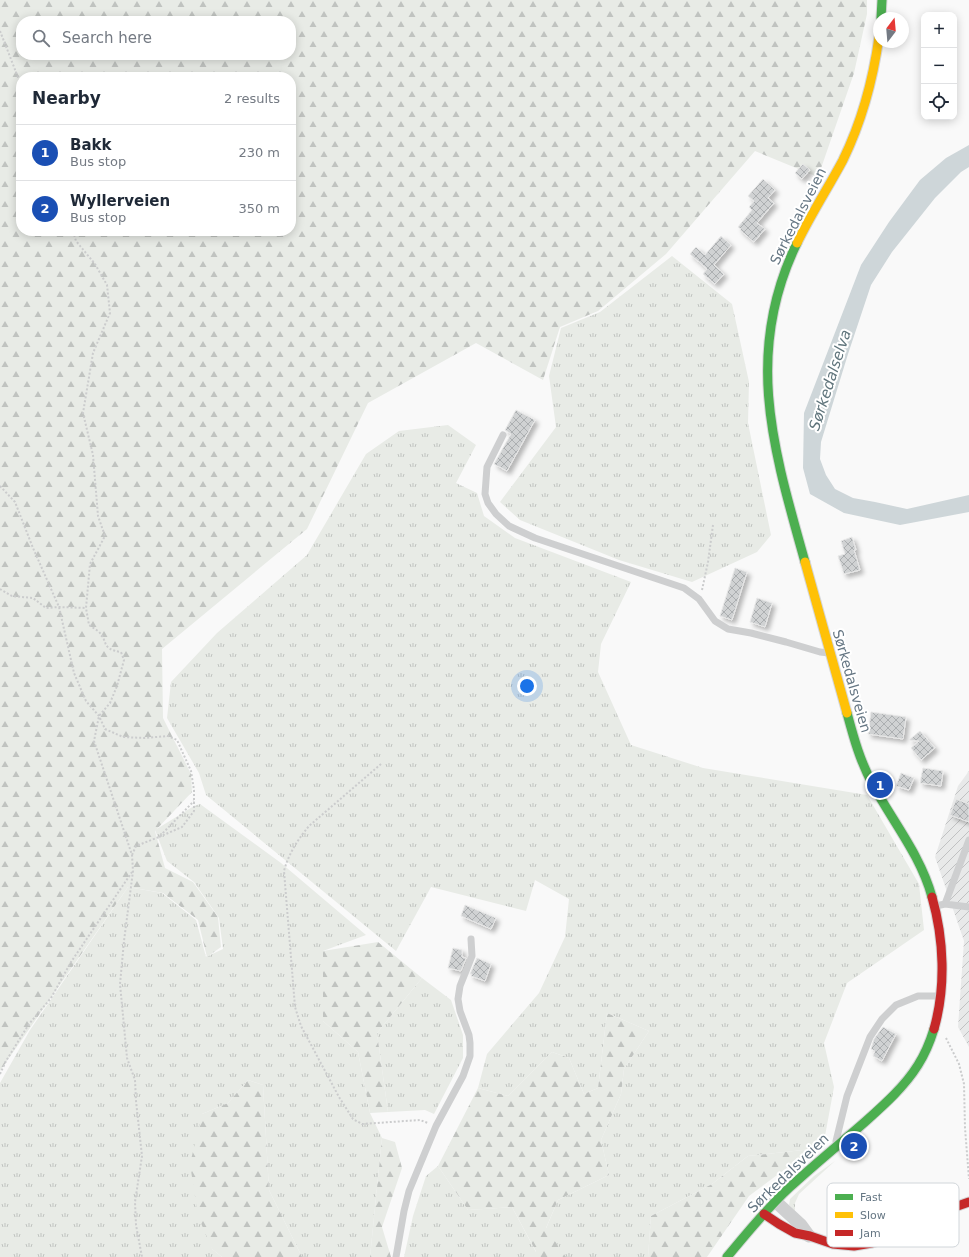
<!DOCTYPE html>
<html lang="en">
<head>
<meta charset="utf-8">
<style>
  :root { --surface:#fff; --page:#f2f2f3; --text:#1f2937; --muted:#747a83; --line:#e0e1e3; --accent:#56606c }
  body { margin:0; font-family:"DejaVu Sans",sans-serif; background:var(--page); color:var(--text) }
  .controls { position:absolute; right:12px; top:12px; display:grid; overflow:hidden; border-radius:8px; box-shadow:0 2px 10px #0003 }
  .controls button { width:36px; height:36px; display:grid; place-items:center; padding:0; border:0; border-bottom:1px solid var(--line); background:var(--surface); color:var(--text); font:20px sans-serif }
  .compass { position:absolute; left:873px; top:12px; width:36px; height:36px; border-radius:50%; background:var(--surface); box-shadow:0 2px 10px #0003; rotate:16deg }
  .you { position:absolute; left:527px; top:686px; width:14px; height:14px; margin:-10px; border:3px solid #fff; border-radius:50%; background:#1a73e8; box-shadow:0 0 0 6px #1a73e833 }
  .badge { display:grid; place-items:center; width:26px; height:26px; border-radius:50%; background:var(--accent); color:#fff; font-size:13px; font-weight:700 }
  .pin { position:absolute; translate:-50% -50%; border:2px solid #fff; box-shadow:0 1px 4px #0006 }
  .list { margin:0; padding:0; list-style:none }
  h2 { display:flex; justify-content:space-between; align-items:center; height:52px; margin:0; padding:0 16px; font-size:17px }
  h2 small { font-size:13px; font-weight:400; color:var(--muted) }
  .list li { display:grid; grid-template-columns:26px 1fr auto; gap:12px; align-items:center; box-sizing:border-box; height:56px; padding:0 16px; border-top:1px solid var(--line) }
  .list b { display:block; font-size:15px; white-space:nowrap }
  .list p { margin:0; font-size:13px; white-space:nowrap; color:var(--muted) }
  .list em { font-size:13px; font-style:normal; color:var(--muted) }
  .icon { flex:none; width:22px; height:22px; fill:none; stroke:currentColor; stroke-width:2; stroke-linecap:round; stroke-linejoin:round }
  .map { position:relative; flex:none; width:969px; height:1257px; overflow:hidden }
  .search { position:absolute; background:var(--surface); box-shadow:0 2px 10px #0003; left:16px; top:16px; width:280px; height:44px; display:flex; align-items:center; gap:10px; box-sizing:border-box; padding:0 14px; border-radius:16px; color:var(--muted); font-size:15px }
  .panel { position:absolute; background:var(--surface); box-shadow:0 2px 10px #0003; left:16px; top:72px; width:280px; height:164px; border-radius:16px }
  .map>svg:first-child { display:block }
  .industrial { fill:url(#industrial-furrows) }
  .grass { fill:url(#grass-tufts) }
  .forest { fill:url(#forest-firs); fill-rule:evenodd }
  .water { fill:#ced6d9 }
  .building { fill:url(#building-cross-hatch); stroke:#e8e8e8; filter:url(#shadow) }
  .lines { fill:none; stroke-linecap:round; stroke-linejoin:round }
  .fast-casing { stroke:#d5d6d7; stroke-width:11 }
  .slow-casing { stroke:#d5d6d7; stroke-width:11 }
  .jam-casing { stroke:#d5d6d7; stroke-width:11 }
  .path { stroke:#cbcccd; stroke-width:2; stroke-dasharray:2 2; stroke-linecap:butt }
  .lane { stroke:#cecfd0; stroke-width:7 }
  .street { stroke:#cecfd0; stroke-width:13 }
  .fast { stroke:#4caf50; stroke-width:9 }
  .slow { stroke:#ffc107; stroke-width:9 }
  .jam { stroke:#c62828; stroke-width:9 }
  .labels { text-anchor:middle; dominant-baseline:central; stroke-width:4; stroke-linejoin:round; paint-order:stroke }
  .street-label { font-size:14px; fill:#657683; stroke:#fff }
  .water-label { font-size:15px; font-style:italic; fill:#60757c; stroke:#fff }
  .key { fill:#fff; stroke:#d1d6da; stroke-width:1 }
  .key-label { font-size:11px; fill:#657683 }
</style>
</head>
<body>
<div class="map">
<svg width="969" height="1257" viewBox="0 0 969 1257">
  <defs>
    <pattern id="industrial-furrows" width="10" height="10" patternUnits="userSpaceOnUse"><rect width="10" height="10" fill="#e8e9e9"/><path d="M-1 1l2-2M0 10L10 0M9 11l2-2" fill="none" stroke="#c0c1c2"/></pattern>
    <pattern id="grass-tufts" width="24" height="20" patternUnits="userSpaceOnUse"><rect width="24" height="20" fill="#e8ebe6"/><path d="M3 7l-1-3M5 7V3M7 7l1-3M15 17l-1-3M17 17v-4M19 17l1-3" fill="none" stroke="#c0c3c0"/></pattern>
    <pattern id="forest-firs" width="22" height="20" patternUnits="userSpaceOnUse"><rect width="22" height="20" fill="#e8ebe6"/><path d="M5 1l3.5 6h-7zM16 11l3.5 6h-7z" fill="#c0c3c0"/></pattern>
    <pattern id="building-cross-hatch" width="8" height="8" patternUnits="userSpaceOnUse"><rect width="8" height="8" fill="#d0d2d3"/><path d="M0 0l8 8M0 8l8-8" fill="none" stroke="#acafb1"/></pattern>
    <filter id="shadow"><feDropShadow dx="3.5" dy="3.5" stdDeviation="2" flood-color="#0004"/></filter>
  </defs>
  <rect width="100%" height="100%" fill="#f9f9f9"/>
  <!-- industrial -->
  <path class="industrial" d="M969,771V1047L958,1027L964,941L935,857L958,786Z"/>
  <!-- grass -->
  <path class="grass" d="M672,256L732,304L749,382L748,423L771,535L757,552L692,582L619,560L520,520L500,502L556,427L549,376L561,328L600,312Z
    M448,425L476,445L456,483L477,493L484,516L515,538L631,582L601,644L598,672L631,745L703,768L867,795L919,884L924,930L847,983L824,1043L834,1087L825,1136L812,1149L748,1156L712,1184L651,1216L648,1257H404L413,1216L426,1176L438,1166L468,1210L512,1207L536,1252L558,1200L609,1175L601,1140L621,1094L624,1069L649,1031L607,1013L598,1088L584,1094L569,1058L552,1052L508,1096L478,1088L487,1054L539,993L565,937L569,899L535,880L526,911L431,887L396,951L206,795L199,773L167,718L171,682L217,633L307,555L366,454L399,431Z
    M200,804L281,863L366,935L323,951V1021L358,1052L370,1113L382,1138L370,1257H302L269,1190L263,1085L248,1080L228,1103L202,1114L212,1249L222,1257H0V1083L30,1030L128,887L162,893L196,920L206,957L223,949L219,918L194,882L167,861L155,830L194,806Z
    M422,978L451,1000L463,1035V1058L434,1114L425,1110L388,1112L377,1033Z
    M835,1161L799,1194L795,1203V1211L789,1205L790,1199L814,1176Z"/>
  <!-- forest -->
  <path class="forest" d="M0,0H867V14L854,73L818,177L755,151L666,254L598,311L560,327L543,380L476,343L368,403L307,529L162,649L163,718L191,774L192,792L155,831L165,868L193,882L218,917L221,947L207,957L198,920L163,893L128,887L0,1071ZM21,21H291V55H21ZM21,77H291V231H21Z
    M378,942L422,978L377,1033L388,1112L370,1113L358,1052L323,1021V951Z
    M607,1013L649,1031L624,1069L621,1094L601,1140L609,1175L558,1200L546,1228L566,1257H539L512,1207L468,1210L438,1166L478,1088L508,1096L552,1052L569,1058L584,1094L598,1088Z
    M248,1080L263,1085L269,1190L302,1257H222L212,1249L198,1216L190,1164L202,1114L228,1103Z
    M382,1138L395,1142L402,1168L382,1227L391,1257H370Z
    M812,1149L749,1196L707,1257H648L651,1216L712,1184L748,1156Z"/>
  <!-- water -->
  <path class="water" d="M969,145V167L961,172L935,198L892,252L871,285L848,354L821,442L820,459L826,475L835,489L853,498L875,502L907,509L969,495V512L900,525L844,513L810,494L803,468L804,413L861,265L889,222L920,180L946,158Z"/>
  <!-- building -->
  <path class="building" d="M803,164L810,170L802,179L795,173Z
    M763,179L775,190L768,198L774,203L757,223L765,229L754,242L740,230L741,229L738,227L752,210L749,207L754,201L748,196Z
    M721,236L731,245L714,265L724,274L715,284L703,274L707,269L690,254L696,247L705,255Z
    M516,410L535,420L507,471L494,464L511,434L505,430Z
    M852,537L856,550H854L860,570L844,574L838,556L845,554L841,541Z
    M735,568L747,572L732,620L720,616Z
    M757,598L772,603L765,627L750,622Z
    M871,712L906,717L903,739L868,734Z
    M920,731L935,748L921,760L911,748L919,741L909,740Z
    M923,768L943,771L941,786L920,783Z
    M901,773L914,778L909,790L896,786Z
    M956,799L969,804V822L950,815Z
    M465,905L496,918L491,929L461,916Z
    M453,948L462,950V957L466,958L461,971L448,968Z
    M477,958L491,964L485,981L471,976L472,974H470Z
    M883,1027L896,1034L882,1061L873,1056L875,1051L871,1049L874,1039Z"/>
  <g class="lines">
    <defs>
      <path id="fast" d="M881,18L882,0
        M797,243C743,354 774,451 805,562
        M847,713C854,739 860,761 873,785C893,822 921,856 932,897
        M727,1257C747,1233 767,1208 790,1187C815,1164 841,1143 866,1121C885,1104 905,1086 918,1065C925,1054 930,1042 934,1029"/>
      <path id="slow" d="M797,243C811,214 828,188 843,160C862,121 873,80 879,37
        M805,562L847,713"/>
      <path id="jam" d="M932,897C944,939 946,987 934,1029
        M764,1214L779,1224L795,1233L810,1236L833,1244L854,1246L872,1243L888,1238L952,1208L969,1202"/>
    </defs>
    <!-- fast casing -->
    <use href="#fast" class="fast-casing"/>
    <!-- slow casing -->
    <use href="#slow" class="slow-casing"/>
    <!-- jam casing -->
    <use href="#jam" class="jam-casing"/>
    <!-- path -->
    <path class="path" d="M0,31L21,85
      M73,231L76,241L95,264L107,285L110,313L93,353L83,413L93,455L98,516L105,536L90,564L86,608L89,625C92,627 95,629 98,631C109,641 100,649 121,652L124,660L117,686L110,703L99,716L94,741L132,855L133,871L124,941L120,984L127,1058L135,1080L136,1101L142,1156L135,1202L136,1225L142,1257
      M0,486L15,502L33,548L59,607L74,673L86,701L99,716L105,729L123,737L144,738L168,736L177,740L191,771L194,790V811L182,827L159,837
      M0,589L12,596L33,598L46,608L59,607L86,608
      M702,590L708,562L713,525
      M381,764L309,826C298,839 288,855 284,871L295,1007L301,1026L339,1097L353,1119L362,1124L420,1120L428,1123
      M132,855L136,846L159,837L194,801
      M946,1038L959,1064L964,1084L965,1128L969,1179
      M0,1074L6,1061L29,1024L51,998L71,962L132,872"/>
    <!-- lane -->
    <path class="lane" d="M503,435L487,467L485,494L488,503L496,514L509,526L535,538L684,588L699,599L715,621L728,629L751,633L786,642L820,652L829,653
      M945,904L969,907
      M936,906L945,904L969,840
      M836,1141L847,1096L870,1037L882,1019L896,1005L918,996H940
      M396,1257L404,1211L409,1191L436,1126L463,1076L470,1056V1043L469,1035L460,1011L458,999L460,986L472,956L471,939"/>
    <!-- street -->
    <path class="street" d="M775,1201L801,1225L809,1236"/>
    <!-- fast -->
    <use href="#fast" class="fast"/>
    <!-- slow -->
    <use href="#slow" class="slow"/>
    <!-- jam -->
    <use href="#jam" class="jam"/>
  </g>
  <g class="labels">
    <!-- street labels -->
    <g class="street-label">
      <text transform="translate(798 216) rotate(-63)">Sørkedalsveien</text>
      <text transform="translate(852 681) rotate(74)">Sørkedalsveien</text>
      <text transform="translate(788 1173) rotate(-44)">Sørkedalsveien</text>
    </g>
    <!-- water labels -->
    <g class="water-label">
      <text transform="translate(830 380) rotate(-72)">Sørkedalselva</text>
    </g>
  </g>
  <!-- legend -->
  <rect x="827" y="1183" width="132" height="64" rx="6" class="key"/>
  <rect x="835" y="1194" width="18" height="6" fill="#4caf50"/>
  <rect x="835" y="1212" width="18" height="6" fill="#ffc107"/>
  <rect x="835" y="1230" width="18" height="6" fill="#c62828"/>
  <g class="key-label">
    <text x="860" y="1201">Fast</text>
    <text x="860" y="1219">Slow</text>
    <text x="860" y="1237">Jam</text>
  </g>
</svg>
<div class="controls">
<button>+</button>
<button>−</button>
<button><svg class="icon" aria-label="locate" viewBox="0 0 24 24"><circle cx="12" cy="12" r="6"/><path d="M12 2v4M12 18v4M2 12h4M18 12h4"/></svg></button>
</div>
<svg class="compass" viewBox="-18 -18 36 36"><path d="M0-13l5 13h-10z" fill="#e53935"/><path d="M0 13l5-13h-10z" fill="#747a83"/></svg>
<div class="you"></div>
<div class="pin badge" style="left:880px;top:785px;background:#1a4fb4">1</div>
<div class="pin badge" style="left:854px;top:1146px;background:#1a4fb4">2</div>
<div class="search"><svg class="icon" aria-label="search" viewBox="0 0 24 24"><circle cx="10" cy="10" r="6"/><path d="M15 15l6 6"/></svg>Search here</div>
<section class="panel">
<h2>Nearby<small>2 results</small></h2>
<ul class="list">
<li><span class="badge" style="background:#1a4fb4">1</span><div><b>Bakk</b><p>Bus stop</p></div><em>230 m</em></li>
<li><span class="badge" style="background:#1a4fb4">2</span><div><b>Wyllerveien</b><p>Bus stop</p></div><em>350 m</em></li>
</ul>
</section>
</div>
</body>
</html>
